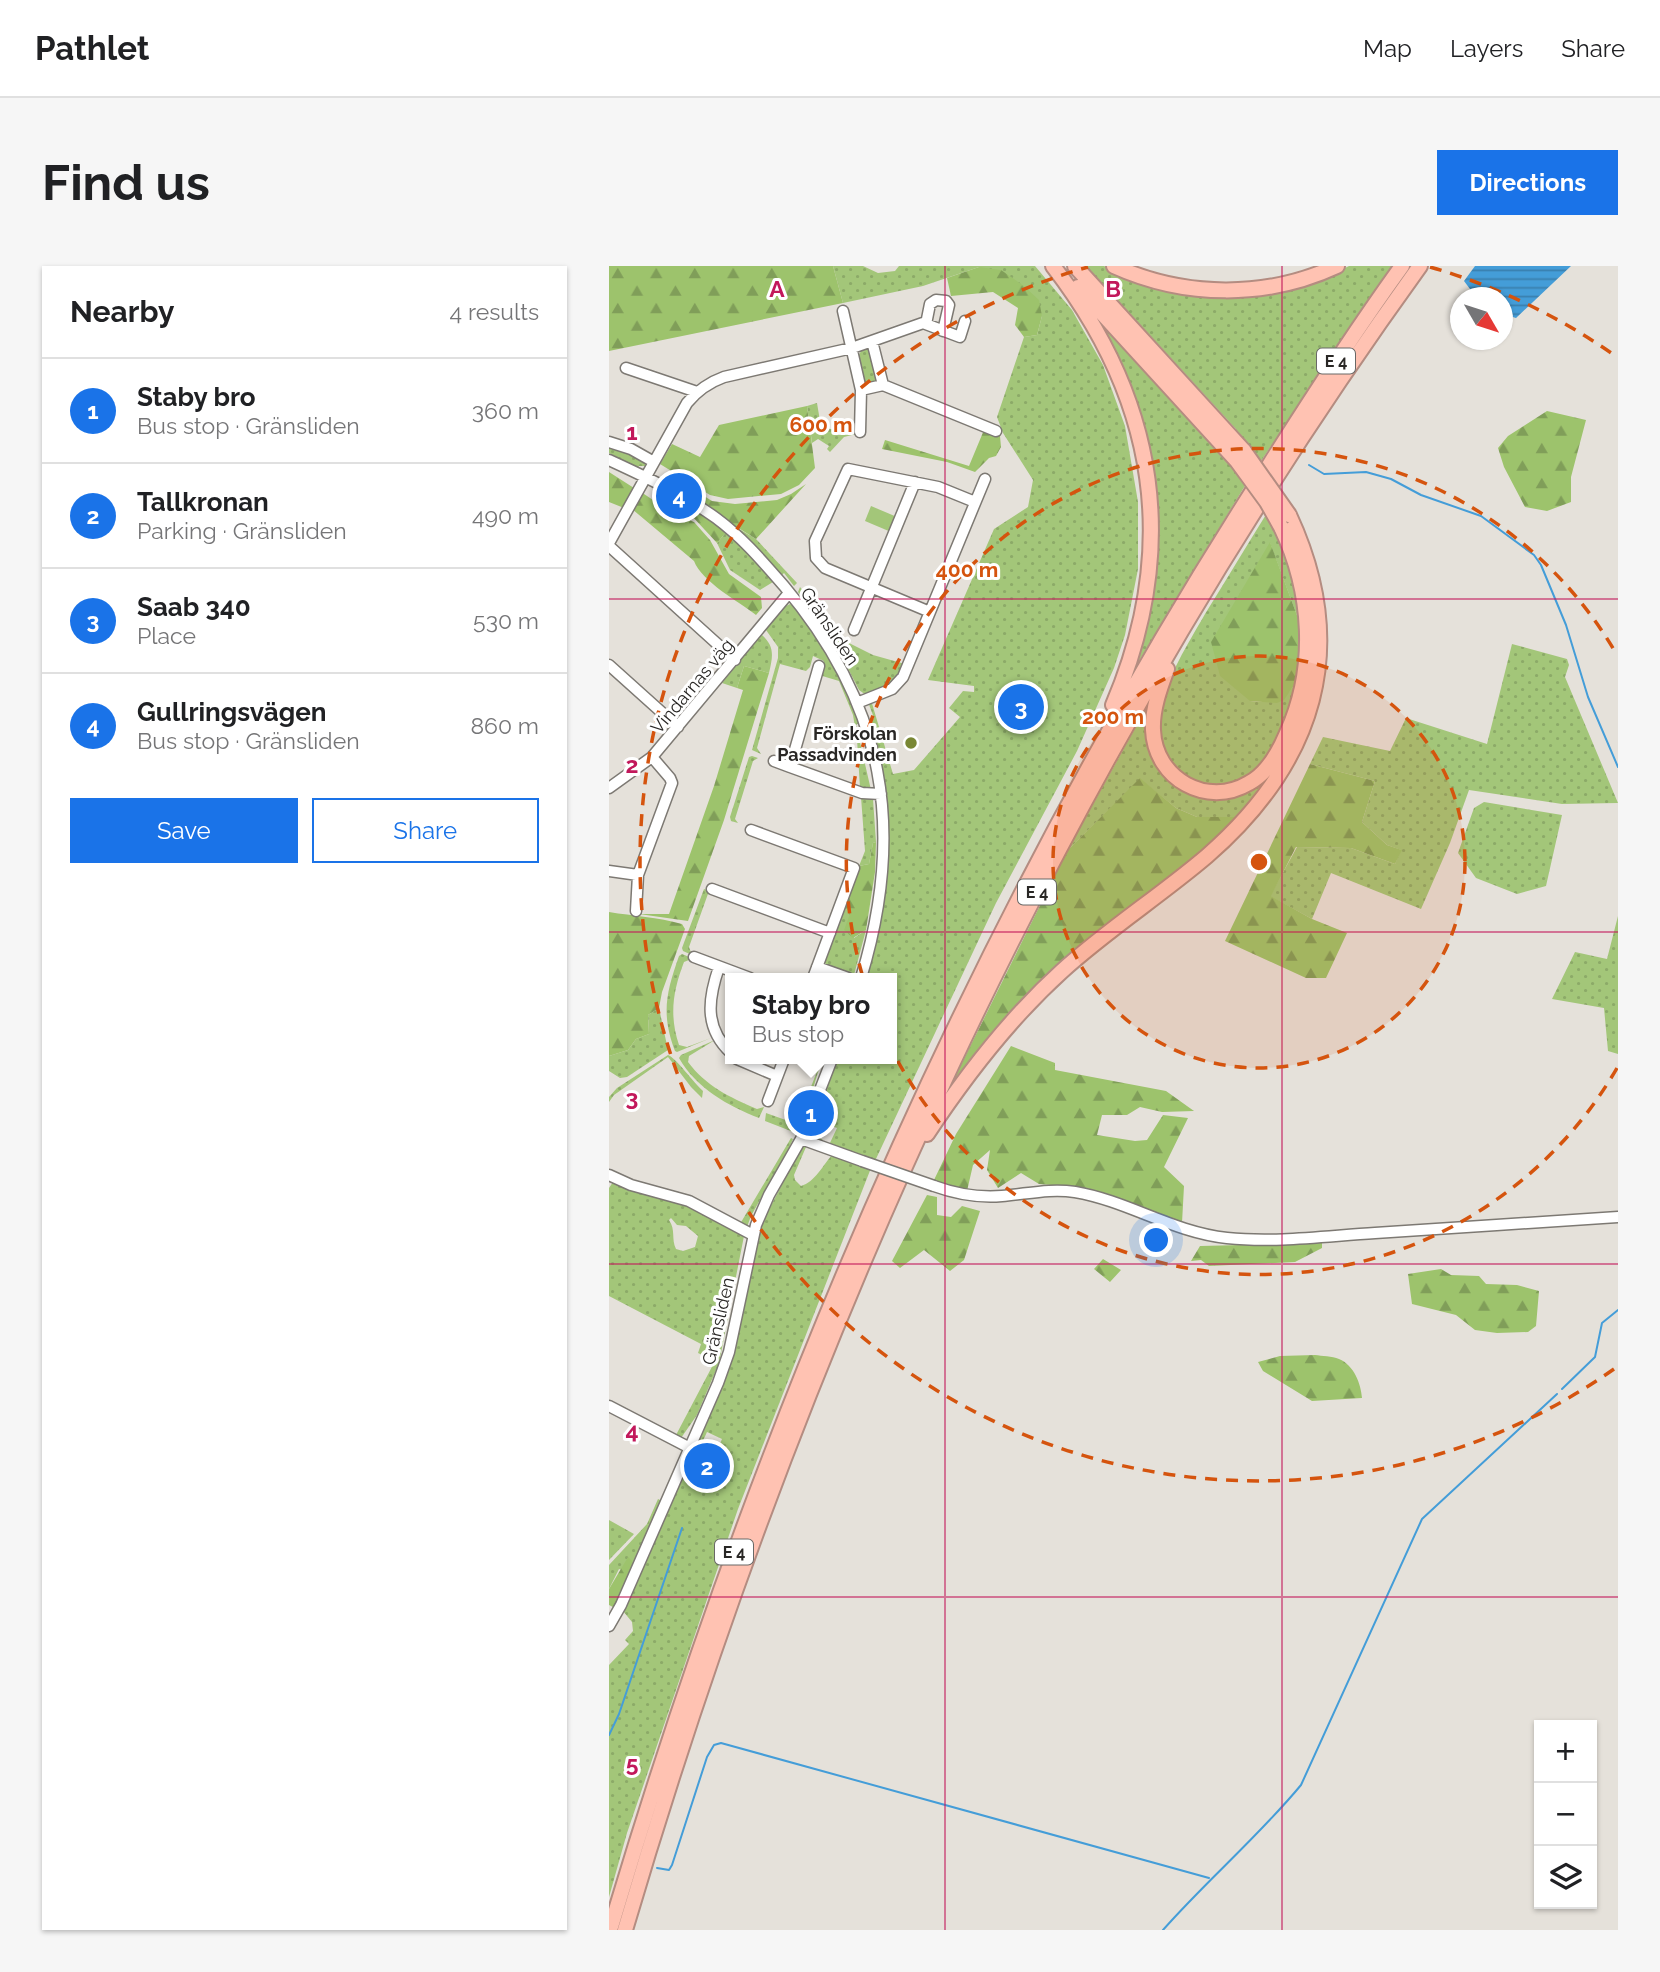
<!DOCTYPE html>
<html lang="en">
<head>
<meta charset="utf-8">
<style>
  :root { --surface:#fff; --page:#f6f6f6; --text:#202124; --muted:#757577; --line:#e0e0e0; --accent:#1a73e8 }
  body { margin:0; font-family:Raleway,sans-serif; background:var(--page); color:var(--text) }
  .controls { position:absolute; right:21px; bottom:21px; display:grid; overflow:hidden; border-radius:0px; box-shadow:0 2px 5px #0004 }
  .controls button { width:63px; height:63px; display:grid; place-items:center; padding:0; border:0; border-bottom:2px solid var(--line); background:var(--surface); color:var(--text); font:35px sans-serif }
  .compass { position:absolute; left:841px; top:21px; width:63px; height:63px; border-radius:50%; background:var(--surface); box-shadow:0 2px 5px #0004; rotate:129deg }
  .you { position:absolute; left:548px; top:975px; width:24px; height:24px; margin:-18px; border:5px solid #fff; border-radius:50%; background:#1a73e8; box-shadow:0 0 0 10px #1a73e833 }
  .badge { display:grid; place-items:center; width:46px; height:46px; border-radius:50%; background:var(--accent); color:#fff; font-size:23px; font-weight:700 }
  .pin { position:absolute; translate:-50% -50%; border:4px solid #fff; box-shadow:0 2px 7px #0006 }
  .popup { position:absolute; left:116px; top:707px; width:172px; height:91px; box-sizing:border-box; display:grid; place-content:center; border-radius:0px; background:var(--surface); filter:drop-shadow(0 2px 5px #0005); font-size:23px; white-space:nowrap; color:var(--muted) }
  .popup b { font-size:26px; color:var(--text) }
  .popup::after { content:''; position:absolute; left:50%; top:100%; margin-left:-14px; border:14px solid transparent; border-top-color:var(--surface) }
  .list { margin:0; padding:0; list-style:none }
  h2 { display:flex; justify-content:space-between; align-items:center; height:91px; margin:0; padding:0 28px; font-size:30px }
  h2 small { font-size:23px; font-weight:400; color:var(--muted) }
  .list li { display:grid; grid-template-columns:46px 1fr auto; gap:21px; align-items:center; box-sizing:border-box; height:105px; padding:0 28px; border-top:2px solid var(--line) }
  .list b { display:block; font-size:26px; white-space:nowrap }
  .list p { margin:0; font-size:23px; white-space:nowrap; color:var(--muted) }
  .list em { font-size:23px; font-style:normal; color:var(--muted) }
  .actions { display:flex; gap:14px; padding:21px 28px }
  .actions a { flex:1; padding:16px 0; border:2px solid var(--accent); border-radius:0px; text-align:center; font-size:24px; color:var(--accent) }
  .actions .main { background:var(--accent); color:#fff }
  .icon { flex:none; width:38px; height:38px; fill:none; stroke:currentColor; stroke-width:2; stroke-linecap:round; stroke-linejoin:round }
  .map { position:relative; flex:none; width:1009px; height:1664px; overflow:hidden; border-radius:0px }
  header { display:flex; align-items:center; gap:42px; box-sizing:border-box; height:98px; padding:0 35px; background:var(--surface); border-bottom:2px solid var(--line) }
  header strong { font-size:33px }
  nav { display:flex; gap:38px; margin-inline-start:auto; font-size:24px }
  .intro { display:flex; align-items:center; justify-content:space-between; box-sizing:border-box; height:168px; padding:0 42px }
  h1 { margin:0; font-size:49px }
  .button { padding:18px 32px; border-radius:0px; background:var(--accent); color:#fff; font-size:24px; font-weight:700 }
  main { display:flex; gap:42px; padding:0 42px }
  aside { flex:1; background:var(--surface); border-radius:0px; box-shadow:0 2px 5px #0004 }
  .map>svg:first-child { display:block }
  .grass { fill:url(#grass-dots); fill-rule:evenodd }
  .forest { fill:url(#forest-firs) }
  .park { fill:#a3c679 }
  .water { fill:url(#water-rules) }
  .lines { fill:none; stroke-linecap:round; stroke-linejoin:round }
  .stream { stroke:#449dd8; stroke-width:2 }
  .minor-casing { stroke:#7d7973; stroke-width:13 }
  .highway-casing { stroke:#b48c81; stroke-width:18 }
  .minor { stroke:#fff; stroke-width:10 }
  .highway { stroke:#ffc2b2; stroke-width:14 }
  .minor-bridge-casing { stroke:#7d7973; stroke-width:13; stroke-linecap:butt }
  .highway-bridge-casing { stroke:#b48c81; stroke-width:18; stroke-linecap:butt }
  .minor-bridge { stroke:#fff; stroke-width:10 }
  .highway-bridge { stroke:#ffc2b2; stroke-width:14 }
  .grid { fill:none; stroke:#c2185b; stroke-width:2; stroke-opacity:0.55 }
  .ring { fill:none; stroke:#d5540e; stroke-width:3.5; stroke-dasharray:12 9 }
  .poi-dot { fill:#798734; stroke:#fff; stroke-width:2.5 }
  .labels { text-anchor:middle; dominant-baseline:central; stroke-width:6; stroke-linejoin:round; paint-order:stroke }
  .shield { fill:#fff; stroke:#696866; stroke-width:2 }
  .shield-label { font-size:16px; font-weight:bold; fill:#292725 }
  .street-label { font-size:18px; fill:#292725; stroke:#fff }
  .poi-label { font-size:18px; font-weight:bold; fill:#292725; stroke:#fff; text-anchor:end }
  .grid-label { font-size:23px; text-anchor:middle; font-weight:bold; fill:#c2185b; stroke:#fff; stroke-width:6; stroke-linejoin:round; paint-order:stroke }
  .centre { fill:#d5540e; stroke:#fff; stroke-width:3.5 }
  .ring-label { font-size:21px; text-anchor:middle; font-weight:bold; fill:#d5540e; stroke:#fff; stroke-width:6; stroke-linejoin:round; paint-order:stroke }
</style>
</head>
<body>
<header>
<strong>Pathlet</strong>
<nav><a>Map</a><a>Layers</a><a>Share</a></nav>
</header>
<div class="intro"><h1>Find us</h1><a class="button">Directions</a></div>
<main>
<aside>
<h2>Nearby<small>4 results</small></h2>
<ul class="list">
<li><span class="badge">1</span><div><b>Staby bro</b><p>Bus stop · Gränsliden</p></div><em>360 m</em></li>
<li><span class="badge">2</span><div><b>Tallkronan</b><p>Parking · Gränsliden</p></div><em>490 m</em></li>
<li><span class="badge">3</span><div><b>Saab 340</b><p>Place</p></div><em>530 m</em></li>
<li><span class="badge">4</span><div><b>Gullringsvägen</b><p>Bus stop · Gränsliden</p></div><em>860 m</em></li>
</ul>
<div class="actions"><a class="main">Save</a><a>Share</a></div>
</aside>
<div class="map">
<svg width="1009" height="1664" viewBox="0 0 1009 1664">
  <defs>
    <pattern id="grass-dots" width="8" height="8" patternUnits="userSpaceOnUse" patternTransform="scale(1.75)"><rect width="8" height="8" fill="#a3c679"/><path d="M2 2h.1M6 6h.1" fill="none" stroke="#8caa68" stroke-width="1.8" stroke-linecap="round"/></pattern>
    <pattern id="forest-firs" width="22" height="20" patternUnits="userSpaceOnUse" patternTransform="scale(1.75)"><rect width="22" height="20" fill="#9dc36c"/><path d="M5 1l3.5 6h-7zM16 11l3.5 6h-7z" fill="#809e59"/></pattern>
    <pattern id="water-rules" width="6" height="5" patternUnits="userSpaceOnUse" patternTransform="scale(1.75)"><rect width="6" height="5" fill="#449dd8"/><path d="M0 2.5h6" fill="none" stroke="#3980af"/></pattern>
  </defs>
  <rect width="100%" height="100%" fill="#e5e1da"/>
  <!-- grass -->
  <path class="grass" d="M224,0H254L269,7L286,5L290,0H426L463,44L494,99L516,160L529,236V303L516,369L505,402L468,485L387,637L266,895L220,879L228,862L215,857L209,871L214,874L213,877L201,871L198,866L228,793H282V712H257C282,621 288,550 260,458L265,452L259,436L262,434L284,508L305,504L351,451L340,442L354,425L365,426V420L319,414L385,263L419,241L424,214L394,167L388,151L415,71L428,69L433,50L370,1L314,20L234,37Z
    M477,0H495L521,13L640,30L681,24L714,13L740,0H784L652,195L626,162Z
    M492,54L599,171L637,218L527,400H523L545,301L515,105L489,56Z
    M254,81H259L263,84L268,115L260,118L254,115L250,89Z
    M208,137L212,161L247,168L235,171L221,186L218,183L220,180L209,173L203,177L198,140Z
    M0,179L38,196L36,200H30L29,202L0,187Z
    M658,247C681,287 685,319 693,363L661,277L641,435C673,437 671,439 690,412C681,440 671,484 649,504C602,545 538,504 551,445C558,410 579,378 596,348C617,314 637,281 658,247Z
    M677,254C727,365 711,461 631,551H588L567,542L531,513L458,585L544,430C544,446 536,461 542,481C548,503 563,519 583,527C602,534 623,533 640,523C695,492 706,400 701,344C699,313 688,284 675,257Z
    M125,260L147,273L188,317L185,320L175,307L172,310Z
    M118,265L146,293L164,316L151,324L121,304L108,277Z
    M191,321L232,373L264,389L296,398C288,417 275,422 257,429L250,424L226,377L189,326Z
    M181,338C207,348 240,430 251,456L247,459L262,524L251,522L248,473L244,449L230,415L210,409L215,395L204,390L201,401L197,405L171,398L148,482L152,488L143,484L169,392V381L157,364L158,360L173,342Z
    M152,368C166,380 164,390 160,407L135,400L128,422L113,417Z
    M903,378L958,393L960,399L956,411L1009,537L953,538L860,524L841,577L812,643L722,607L703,653L661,630L688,581L742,582L786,598L792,584L778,579L753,556L766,515L701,498L714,471L781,485L797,452L878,478Z
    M143,490L149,492L144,495L126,553L129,557L122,555L121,551L140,491Z
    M252,531L264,533L267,576L264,577L260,598L250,600L256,585Z
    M875,536L953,549L937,620L908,628L867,612L849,587L865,542Z
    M95,623L100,625L80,681L83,689L74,685L73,682Z
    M235,643L242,645L245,672L257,664L245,709L215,697Z
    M1009,650V788L999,785L995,742L943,733L966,686L998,693Z
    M73,688L85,693L84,695L80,694L75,696C64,725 60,749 70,779L78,781L102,772L68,786L66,785C52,748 57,727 70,690Z
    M50,742L59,784L18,811L11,812L0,805V790L19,784L27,773L40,768L39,749Z
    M106,774L80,790L79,796C97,820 120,831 148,843L155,841L150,852C119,840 87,822 70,792L72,789Z
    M59,789C67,792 85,817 94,825L93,832L82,821L59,791L5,829L0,836V831L8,822Z
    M213,793L203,826L187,867L156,855L157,847L185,857L188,856Z
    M182,872L184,873L180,882L142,950L138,961L131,958Z
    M193,880L197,881L185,909L186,914L192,920C206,916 214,899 223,889L262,902L129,1243L18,1567L0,1631V1399L20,1378L16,1374L24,1365L23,1356L14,1345L83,1185L88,1187L81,1204L97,1210L113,1173L98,1166L91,1181L87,1179L109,1130L124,1088L153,957Z
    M4,916L79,938L135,970L110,1097L88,1149L72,1172L67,1169L106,1095L89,1087L92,1078L0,1030V922ZM62,952L68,959L77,960L89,970L86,981L74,985L67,983C62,973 67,964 60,954Z
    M49,1233L55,1236L22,1307L10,1303L0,1323V1299L38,1258Z
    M0,1254L25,1268L0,1294Z"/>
  <!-- forest -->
  <path class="forest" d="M0,0H224L234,37L0,85Z
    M370,1L392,4L415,20L430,34L433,50L428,69L415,71L406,59L409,42L384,26L342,30L338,12Z
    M198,140L206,202L190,219L172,228L119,233L101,229L51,198L63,178L91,191L110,159Z
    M938,145L977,154L962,211V236L938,245L916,241L895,201L889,182L899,170Z
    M375,164L391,170L392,181L387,190L380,192L366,206L338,196L273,183L276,174L360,200Z
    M0,206L25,222L15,242L0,236Z
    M68,213L103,235L126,238L168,234L182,228L197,218L147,273L64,221Z
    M32,226L62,246L85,256L101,274L120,308L152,331L153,342L147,349C129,335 93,316 85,295L23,243Z
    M57,233L88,247L91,244L118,265L108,277L82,249L68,244L55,236Z
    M661,276L693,363L690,412L675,434L668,437L641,435L611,410L602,376Z
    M135,400L160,407L115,554L79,655L30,648H60L105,520L134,424L128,422Z
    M701,498L766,515L753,556L778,579L793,584L786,598L742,582L687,581L662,630L703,653L738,667L717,712H697L616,675Z
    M531,512L567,542L588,551H631L596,585L477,678L344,822L341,821L458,585Z
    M267,576L266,606L257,664L244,672L235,664L242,645L235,643L250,600L260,598L264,577Z
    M0,646C24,650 49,651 73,658L76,663L53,726L50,742L39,749L40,768L27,773L19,784L0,790Z
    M402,780L446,797V804L557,825L585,845L553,846L531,841L518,849H493L488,869L526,875L538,874L554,849L579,852L555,901L575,920L573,957L478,922L430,918L412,907L389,922L378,904L381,884L364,899L358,925L325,914L347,868Z
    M318,929L328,931V949L342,951L353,940L371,945L355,994L341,1005L315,984L291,1002L283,995Z
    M713,977V982L686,996L600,1000L592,994L582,995L591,980Z
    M494,993L512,1004L501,1016L485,1003Z
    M832,1003L842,1009L870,1010L877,1018L908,1019L930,1025L927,1060L919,1066L888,1067L866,1064L847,1049L803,1038L799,1008Z
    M706,1089C713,1090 723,1090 730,1093C745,1099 752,1118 753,1132L703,1135L654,1105L649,1096L671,1090Z
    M19,1291L23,1295L22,1307L6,1342L0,1339V1323Z"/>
  <!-- park -->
  <path class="park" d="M262,240L288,251L282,266L256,255Z"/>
  <!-- water -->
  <path class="water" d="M866,0H962L907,52L894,48V32L867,31L855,15Z"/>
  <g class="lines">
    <!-- stream -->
    <path class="stream" d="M700,199L715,208L757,206L782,213L812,229L872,250L925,289L932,299L957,359L979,431L1009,501
      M953,1123L986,1091L993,1057L1009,1044
      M0,1469L10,1448L73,1262
      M48,1602L60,1604L63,1599L98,1491L105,1479L112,1477L600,1612
      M554,1664C598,1614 650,1570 692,1519L813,1253L948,1128"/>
    <defs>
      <path id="minor" d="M234,45L252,124L251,166
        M317,58L321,38L327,34L337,35L340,39L334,65
        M263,75L274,119
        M17,102L88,126
        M274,119L387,165
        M252,124L274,119
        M0,176L22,183L45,196
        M0,194C37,211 75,229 107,252C134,272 154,296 175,320C276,439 297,564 252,712
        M0,277L78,137C88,125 101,116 115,111L243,82L314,57L351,71L356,55
        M0,280L126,394
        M321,346L216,302L207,292L206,275L239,203L329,221L366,236
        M245,364L306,216
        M0,399L69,461
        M210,400L181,501L253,527L272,528
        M248,437L283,423L294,411L376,213
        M165,495L181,501
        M0,522L43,491L180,327
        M142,564L245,602L204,712
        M0,605L29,609
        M103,623L221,667
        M27,645L29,609L63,517L61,512L43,491
        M85,691L141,712
        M110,701C99,733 95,762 122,787
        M208,701L239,712
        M128,793L168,810
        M159,835L175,793
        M192,873L253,895
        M0,909L22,919L80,935L144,969
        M325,920C347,928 369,932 393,930C418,928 441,922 466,926C519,935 563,966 618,972C667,977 717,970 766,967C847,962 928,956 1009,951
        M0,1140L81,1182
        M0,1360L12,1339L109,1117L120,1086L147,959L160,929L192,873L223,793"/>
      <path id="highway" d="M444,0C548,135 571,281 504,439
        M466,0L635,185
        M505,0C576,32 657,33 728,0
        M469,21L628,195
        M558,403C551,422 543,443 544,464C546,513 598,542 640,517C659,507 670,486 678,467C708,401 703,326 672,261
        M318,868C357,809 400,753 453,705C498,664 551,630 598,590C706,496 742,382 680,249
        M1,1664C154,1149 367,653 659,201C702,133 746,65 793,0
        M16,1664C190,1073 449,501 811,0"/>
    </defs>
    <!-- minor casing -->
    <use href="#minor" class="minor-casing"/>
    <!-- highway casing -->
    <use href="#highway" class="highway-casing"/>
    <!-- minor -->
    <use href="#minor" class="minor"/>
    <!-- highway -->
    <use href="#highway" class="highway"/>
    <defs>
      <path id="minor-bridge" d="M253,895L325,920"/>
      <path id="highway-bridge" d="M635,185L680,249
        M628,195L658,236L672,261"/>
    </defs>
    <!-- minor-bridge casing -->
    <use href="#minor-bridge" class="minor-bridge-casing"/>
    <!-- highway-bridge casing -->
    <use href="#highway-bridge" class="highway-bridge-casing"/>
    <!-- minor-bridge -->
    <use href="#minor-bridge" class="minor-bridge"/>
    <!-- highway-bridge -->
    <use href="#highway-bridge" class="highway-bridge"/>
  </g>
  <!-- grid -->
  <path class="grid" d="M336,0V1664M673,0V1664M0,333H1009M0,666H1009M0,998H1009M0,1331H1009"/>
  <!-- distance rings -->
  <circle cx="650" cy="596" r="206" fill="#d5540e" fill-opacity=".12"/>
  <g class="ring">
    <circle cx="650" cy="596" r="206"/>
    <path d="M1008 802A413 413 0 1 1 1008 389"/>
    <path d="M1005 1103A619 619 0 1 1 479 1M821 1A619 619 0 0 1 1005 89"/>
  </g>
  <!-- markers -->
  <circle class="poi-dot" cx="302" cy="477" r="7"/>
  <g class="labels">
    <!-- shield labels -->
    <g class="shield">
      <rect x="708" y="82.5" width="38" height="25" rx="5"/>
      <rect x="409" y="613.5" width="38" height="25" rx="5"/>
      <rect x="106" y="1273.5" width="38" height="25" rx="5"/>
    </g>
    <g class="shield-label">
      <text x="727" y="95">E 4</text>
      <text x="428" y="626">E 4</text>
      <text x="125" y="1286">E 4</text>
    </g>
    <!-- street labels -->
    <g class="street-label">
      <text transform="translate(221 360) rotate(56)">Gränsliden</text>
      <text transform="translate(83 420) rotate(-50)">Vindarnas väg</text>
      <text transform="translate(109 1055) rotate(-77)">Gränsliden</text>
    </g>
    <!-- poi labels -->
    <g class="poi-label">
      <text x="288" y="467">Förskolan<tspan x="288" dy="21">Passadvinden</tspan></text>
    </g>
  </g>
  <g class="grid-label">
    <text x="168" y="31">A</text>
    <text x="504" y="31">B</text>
    <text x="23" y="174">1</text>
    <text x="23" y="507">2</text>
    <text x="23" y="840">3</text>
    <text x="23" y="1173">4</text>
    <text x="23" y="1506">5</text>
  </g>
  <circle cx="650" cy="596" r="10" class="centre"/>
  <g class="ring-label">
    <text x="212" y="166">600 m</text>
    <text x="358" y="311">400 m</text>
    <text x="504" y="458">200 m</text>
  </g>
</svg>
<div class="controls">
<button>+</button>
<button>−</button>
<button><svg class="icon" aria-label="layers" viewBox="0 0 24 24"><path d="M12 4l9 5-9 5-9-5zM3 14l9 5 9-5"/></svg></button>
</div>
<svg class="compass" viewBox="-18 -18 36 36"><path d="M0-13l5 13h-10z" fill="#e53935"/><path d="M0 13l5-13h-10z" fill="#757577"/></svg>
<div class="you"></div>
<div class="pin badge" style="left:202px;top:847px">1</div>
<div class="popup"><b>Staby bro</b>Bus stop</div>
<div class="pin badge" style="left:98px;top:1200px">2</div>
<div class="pin badge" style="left:412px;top:441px">3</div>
<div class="pin badge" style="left:70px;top:230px">4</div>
</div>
</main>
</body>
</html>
